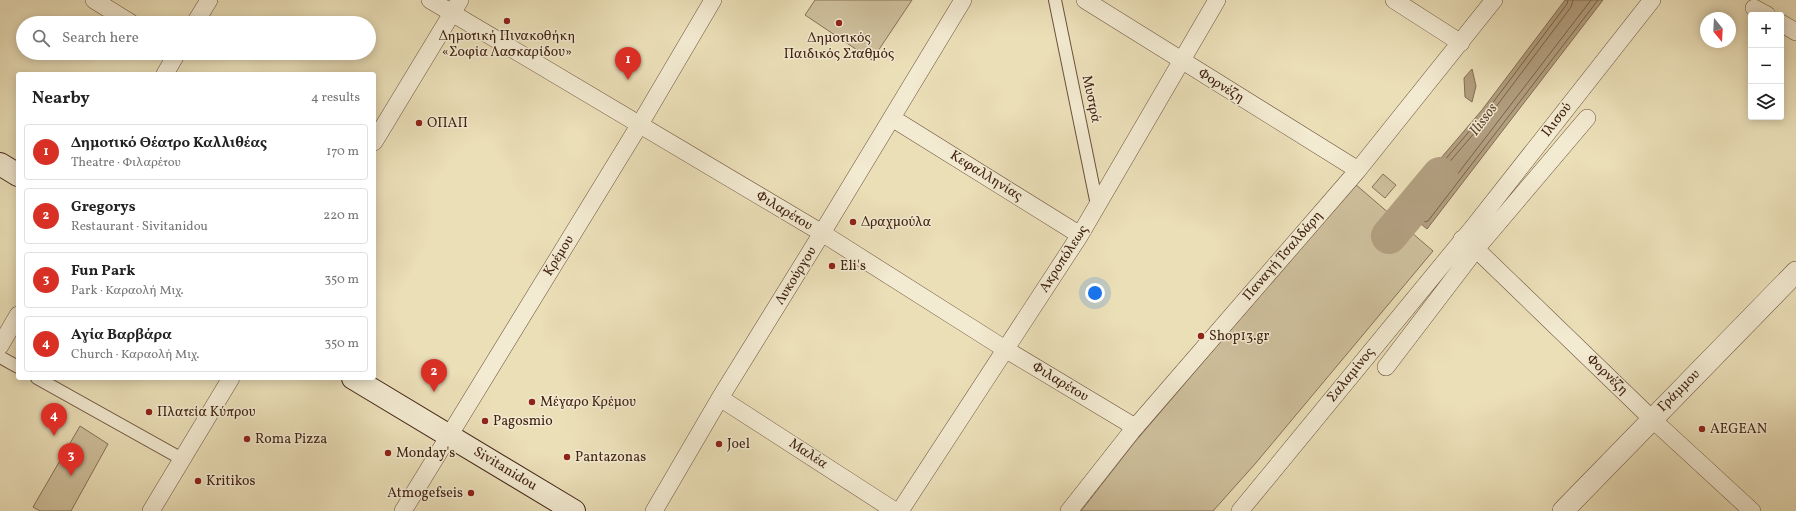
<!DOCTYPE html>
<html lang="en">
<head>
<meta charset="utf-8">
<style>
  :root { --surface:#fff; --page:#f2f2f2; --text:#222; --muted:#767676; --line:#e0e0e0; --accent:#d93025 }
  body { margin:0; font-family:Vollkorn,serif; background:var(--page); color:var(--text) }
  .controls { position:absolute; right:12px; top:12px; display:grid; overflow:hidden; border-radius:4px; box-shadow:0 2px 10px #0003 }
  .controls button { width:36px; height:36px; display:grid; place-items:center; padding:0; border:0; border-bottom:1px solid var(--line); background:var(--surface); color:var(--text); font:20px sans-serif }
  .compass { position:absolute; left:1700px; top:12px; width:36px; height:36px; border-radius:50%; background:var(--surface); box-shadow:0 2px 10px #0003; rotate:162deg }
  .you { position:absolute; left:1095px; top:293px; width:14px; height:14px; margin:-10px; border:3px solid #fff; border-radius:50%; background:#1a73e8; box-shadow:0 0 0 6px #1a73e833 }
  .badge { display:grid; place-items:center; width:26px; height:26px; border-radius:50%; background:var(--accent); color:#fff; font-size:13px; font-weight:700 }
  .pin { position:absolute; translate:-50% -33px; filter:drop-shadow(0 1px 2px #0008) }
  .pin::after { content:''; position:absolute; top:21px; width:14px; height:12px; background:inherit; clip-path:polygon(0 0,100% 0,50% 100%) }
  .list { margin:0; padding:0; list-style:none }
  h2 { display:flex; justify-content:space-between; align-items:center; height:52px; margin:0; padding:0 16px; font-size:17px }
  h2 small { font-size:13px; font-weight:400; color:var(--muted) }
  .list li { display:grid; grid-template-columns:26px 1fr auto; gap:12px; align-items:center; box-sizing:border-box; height:56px; margin:0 8px 8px; padding:0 8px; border:1px solid var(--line); border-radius:4px }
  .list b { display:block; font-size:15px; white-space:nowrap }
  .list p { margin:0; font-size:13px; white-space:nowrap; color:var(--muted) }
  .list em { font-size:13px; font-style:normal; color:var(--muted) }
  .icon { flex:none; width:22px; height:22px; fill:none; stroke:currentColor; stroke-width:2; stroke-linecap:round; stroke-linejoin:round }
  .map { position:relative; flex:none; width:1796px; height:511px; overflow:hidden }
  .search { position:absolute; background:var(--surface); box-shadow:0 2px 10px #0003; left:16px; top:16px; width:360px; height:44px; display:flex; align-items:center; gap:10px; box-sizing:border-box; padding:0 14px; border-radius:22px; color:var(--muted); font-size:15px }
  .panel { position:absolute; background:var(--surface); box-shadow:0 2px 10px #0003; left:16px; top:72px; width:360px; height:308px; border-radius:4px }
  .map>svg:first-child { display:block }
  .green { fill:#cebf9c; stroke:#887158 }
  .water { fill:#b29f80; stroke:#856d54 }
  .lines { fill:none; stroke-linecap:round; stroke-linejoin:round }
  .shore { stroke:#7a614a; stroke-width:1 }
  .river { stroke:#b29f80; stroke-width:36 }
  .pedestrian-casing { stroke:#6c523c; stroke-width:14 }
  .minor-casing { stroke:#6c523c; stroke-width:18 }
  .tertiary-casing { stroke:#6c523c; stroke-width:22 }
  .secondary-casing { stroke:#422313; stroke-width:24 }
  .pedestrian { stroke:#f2ead1; stroke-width:12 }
  .minor { stroke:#f2ead1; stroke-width:17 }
  .tertiary { stroke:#f2ead1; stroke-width:21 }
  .secondary { stroke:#f2ead1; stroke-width:22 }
  .poi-dot { fill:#8f2418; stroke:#f2ead1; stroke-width:1.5 }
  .labels { text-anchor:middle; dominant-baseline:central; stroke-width:3; stroke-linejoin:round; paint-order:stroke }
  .poi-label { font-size:14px; fill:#422313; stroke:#f2ead1; text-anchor:start }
  .street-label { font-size:14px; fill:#422313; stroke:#f2ead1 }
  .water-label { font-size:15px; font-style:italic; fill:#644834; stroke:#f2ead1 }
</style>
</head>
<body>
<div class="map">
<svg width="1796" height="511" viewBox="0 0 1796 511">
  <rect width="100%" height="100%" fill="#ebdfb8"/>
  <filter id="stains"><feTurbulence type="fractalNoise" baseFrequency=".005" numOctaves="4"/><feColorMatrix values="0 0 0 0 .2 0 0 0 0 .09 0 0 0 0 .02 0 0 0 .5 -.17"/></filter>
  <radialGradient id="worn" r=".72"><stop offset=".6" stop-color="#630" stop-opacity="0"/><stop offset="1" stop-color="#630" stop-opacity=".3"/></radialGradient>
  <!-- green -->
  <path class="green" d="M815,0H912L872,60L805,15Z
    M1383,174L1396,185L1385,198L1372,187Z
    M1355,184L1433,251L1255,464L1213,511H1081L1134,443Z
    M80,426L108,444L71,511H40L33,507Z"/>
  <!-- water -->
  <path class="water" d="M1565,0H1603L1427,229L1400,206L1482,110Z
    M1472,69L1476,86L1472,102L1465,97L1464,78Z"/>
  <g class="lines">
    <!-- shore -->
    <path class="shore" d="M1568,0L1567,4L1485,113L1407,204V206L1425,222L1428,221L1598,0
      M1573,0L1571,7L1489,116L1414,203V206L1424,214H1427L1591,0"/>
    <!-- river -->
    <path class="river" d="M1389,236L1440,175"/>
    <defs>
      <path id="pedestrian" d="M1055,0L1097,205
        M0,357L18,367
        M37,378L182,459"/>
      <path id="minor" d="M94,0L131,23
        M430,0L822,233L1005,349L1135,427
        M1085,0L1358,170
        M1394,0L1461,43
        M1754,8L1767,15
        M195,23L209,0
        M1781,23L1796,32
        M165,74L177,53
        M892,118L1080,235
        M374,142L460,0
        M1462,239L1476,249L1652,419L1752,511
        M0,346L18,315
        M1386,367L1476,249L1587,118
        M720,398L895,511
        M151,511L231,378
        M403,511L640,124L713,0
        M654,511L720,398L822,233L963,0
        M900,511L1080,235L1217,0
        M1069,511L1132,431L1358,170L1494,0
        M1240,511L1475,225L1652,0"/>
      <path id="tertiary" d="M1563,511L1796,272"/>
      <path id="secondary" d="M0,164L18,175
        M353,378L574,511"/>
    </defs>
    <!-- pedestrian casing -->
    <use href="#pedestrian" class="pedestrian-casing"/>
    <!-- minor casing -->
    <use href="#minor" class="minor-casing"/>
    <!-- tertiary casing -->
    <use href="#tertiary" class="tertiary-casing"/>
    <!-- secondary casing -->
    <use href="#secondary" class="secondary-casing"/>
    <!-- pedestrian -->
    <use href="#pedestrian" class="pedestrian"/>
    <!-- minor -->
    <use href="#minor" class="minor"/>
    <!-- tertiary -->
    <use href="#tertiary" class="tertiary"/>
    <!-- secondary -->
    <use href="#secondary" class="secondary"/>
  </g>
  <!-- markers -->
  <g class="poi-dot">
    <circle cx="507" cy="21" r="4"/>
    <circle cx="839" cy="23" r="4"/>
    <circle cx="419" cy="123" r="4"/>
    <circle cx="853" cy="222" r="4"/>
    <circle cx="832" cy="266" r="4"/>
    <circle cx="1201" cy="336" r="4"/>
    <circle cx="532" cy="402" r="4"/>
    <circle cx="149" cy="412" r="4"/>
    <circle cx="485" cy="421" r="4"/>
    <circle cx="1702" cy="429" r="4"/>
    <circle cx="247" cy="439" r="4"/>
    <circle cx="719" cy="444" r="4"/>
    <circle cx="388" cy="453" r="4"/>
    <circle cx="567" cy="457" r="4"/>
    <circle cx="198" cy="481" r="4"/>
    <circle cx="471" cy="493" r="4"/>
  </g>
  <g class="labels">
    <!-- poi labels -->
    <g class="poi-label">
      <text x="507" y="36" text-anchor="middle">Δημοτική Πινακοθήκη<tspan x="507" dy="16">«Σοφία Λασκαρίδου»</tspan></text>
      <text x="839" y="38" text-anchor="middle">Δημοτικός<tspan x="839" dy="16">Παιδικός Σταθμός</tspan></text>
      <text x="427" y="123">ΟΠΑΠ</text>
      <text x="861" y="222">Δραχμούλα</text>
      <text x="840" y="266">Eli's</text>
      <text x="1209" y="336">Shop13.gr</text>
      <text x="540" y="402">Μέγαρο Κρέμου</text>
      <text x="157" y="412">Πλατεία Κύπρου</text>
      <text x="493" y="421">Pagosmio</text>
      <text x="1710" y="429">AEGEAN</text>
      <text x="255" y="439">Roma Pizza</text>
      <text x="727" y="444">Joel</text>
      <text x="396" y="453">Monday's</text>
      <text x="575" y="457">Pantazonas</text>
      <text x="206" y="481">Kritikos</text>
      <text x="463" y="493" text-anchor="end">Atmogefseis</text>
    </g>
    <!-- street labels -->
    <g class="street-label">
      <text transform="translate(1221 86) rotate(32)">Φορνέζη</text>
      <text transform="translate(1091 99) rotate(78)">Μυστρά</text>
      <text transform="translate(1557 120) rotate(-52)">Ιλισού</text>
      <text transform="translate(986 176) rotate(32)">Κεφαλληνίας</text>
      <text transform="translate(784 211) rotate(31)">Φιλαρέτου</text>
      <text transform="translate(559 256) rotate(-58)">Κρέμου</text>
      <text transform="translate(1283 256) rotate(-49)">Παναγή Τσαλδάρη</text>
      <text transform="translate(1064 259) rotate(-57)">Ακροπόλεως</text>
      <text transform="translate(796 276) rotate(-58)">Λυκούργου</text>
      <text transform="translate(1351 375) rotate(-51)">Σαλαμίνος</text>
      <text transform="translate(1607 375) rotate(44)">Φορνέζη</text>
      <text transform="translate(1060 382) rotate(31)">Φιλαρέτου</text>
      <text transform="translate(1679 391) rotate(-45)">Γράμμου</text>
      <text transform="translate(808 454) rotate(33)">Μαλέα</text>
      <text transform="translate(505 469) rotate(31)">Sivitanidou</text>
    </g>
    <!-- water labels -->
    <g class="water-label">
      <text transform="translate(1484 120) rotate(-53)">Ilissos</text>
    </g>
  </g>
  <rect width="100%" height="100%" filter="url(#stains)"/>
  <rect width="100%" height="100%" fill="url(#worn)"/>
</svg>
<div class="controls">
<button>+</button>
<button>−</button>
<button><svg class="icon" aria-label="layers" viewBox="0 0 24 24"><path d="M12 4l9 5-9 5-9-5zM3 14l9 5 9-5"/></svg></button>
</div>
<svg class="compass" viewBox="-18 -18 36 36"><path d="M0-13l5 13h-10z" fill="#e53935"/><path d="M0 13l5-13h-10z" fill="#767676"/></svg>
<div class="you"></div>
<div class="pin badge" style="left:628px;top:80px">1</div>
<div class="pin badge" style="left:434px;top:392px">2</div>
<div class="pin badge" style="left:71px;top:476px">3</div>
<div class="pin badge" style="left:54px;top:436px">4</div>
<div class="search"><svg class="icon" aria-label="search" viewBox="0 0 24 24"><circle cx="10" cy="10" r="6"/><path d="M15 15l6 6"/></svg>Search here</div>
<section class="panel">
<h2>Nearby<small>4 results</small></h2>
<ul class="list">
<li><span class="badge">1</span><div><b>Δημοτικό Θέατρο Καλλιθέας</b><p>Theatre · Φιλαρέτου</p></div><em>170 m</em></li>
<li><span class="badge">2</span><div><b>Gregorys</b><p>Restaurant · Sivitanidou</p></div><em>220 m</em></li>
<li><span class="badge">3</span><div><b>Fun Park</b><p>Park · Καραολή Μιχ.</p></div><em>350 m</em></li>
<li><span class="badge">4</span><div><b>Αγία Βαρβάρα</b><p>Church · Καραολή Μιχ.</p></div><em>350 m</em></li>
</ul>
</section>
</div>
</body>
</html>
